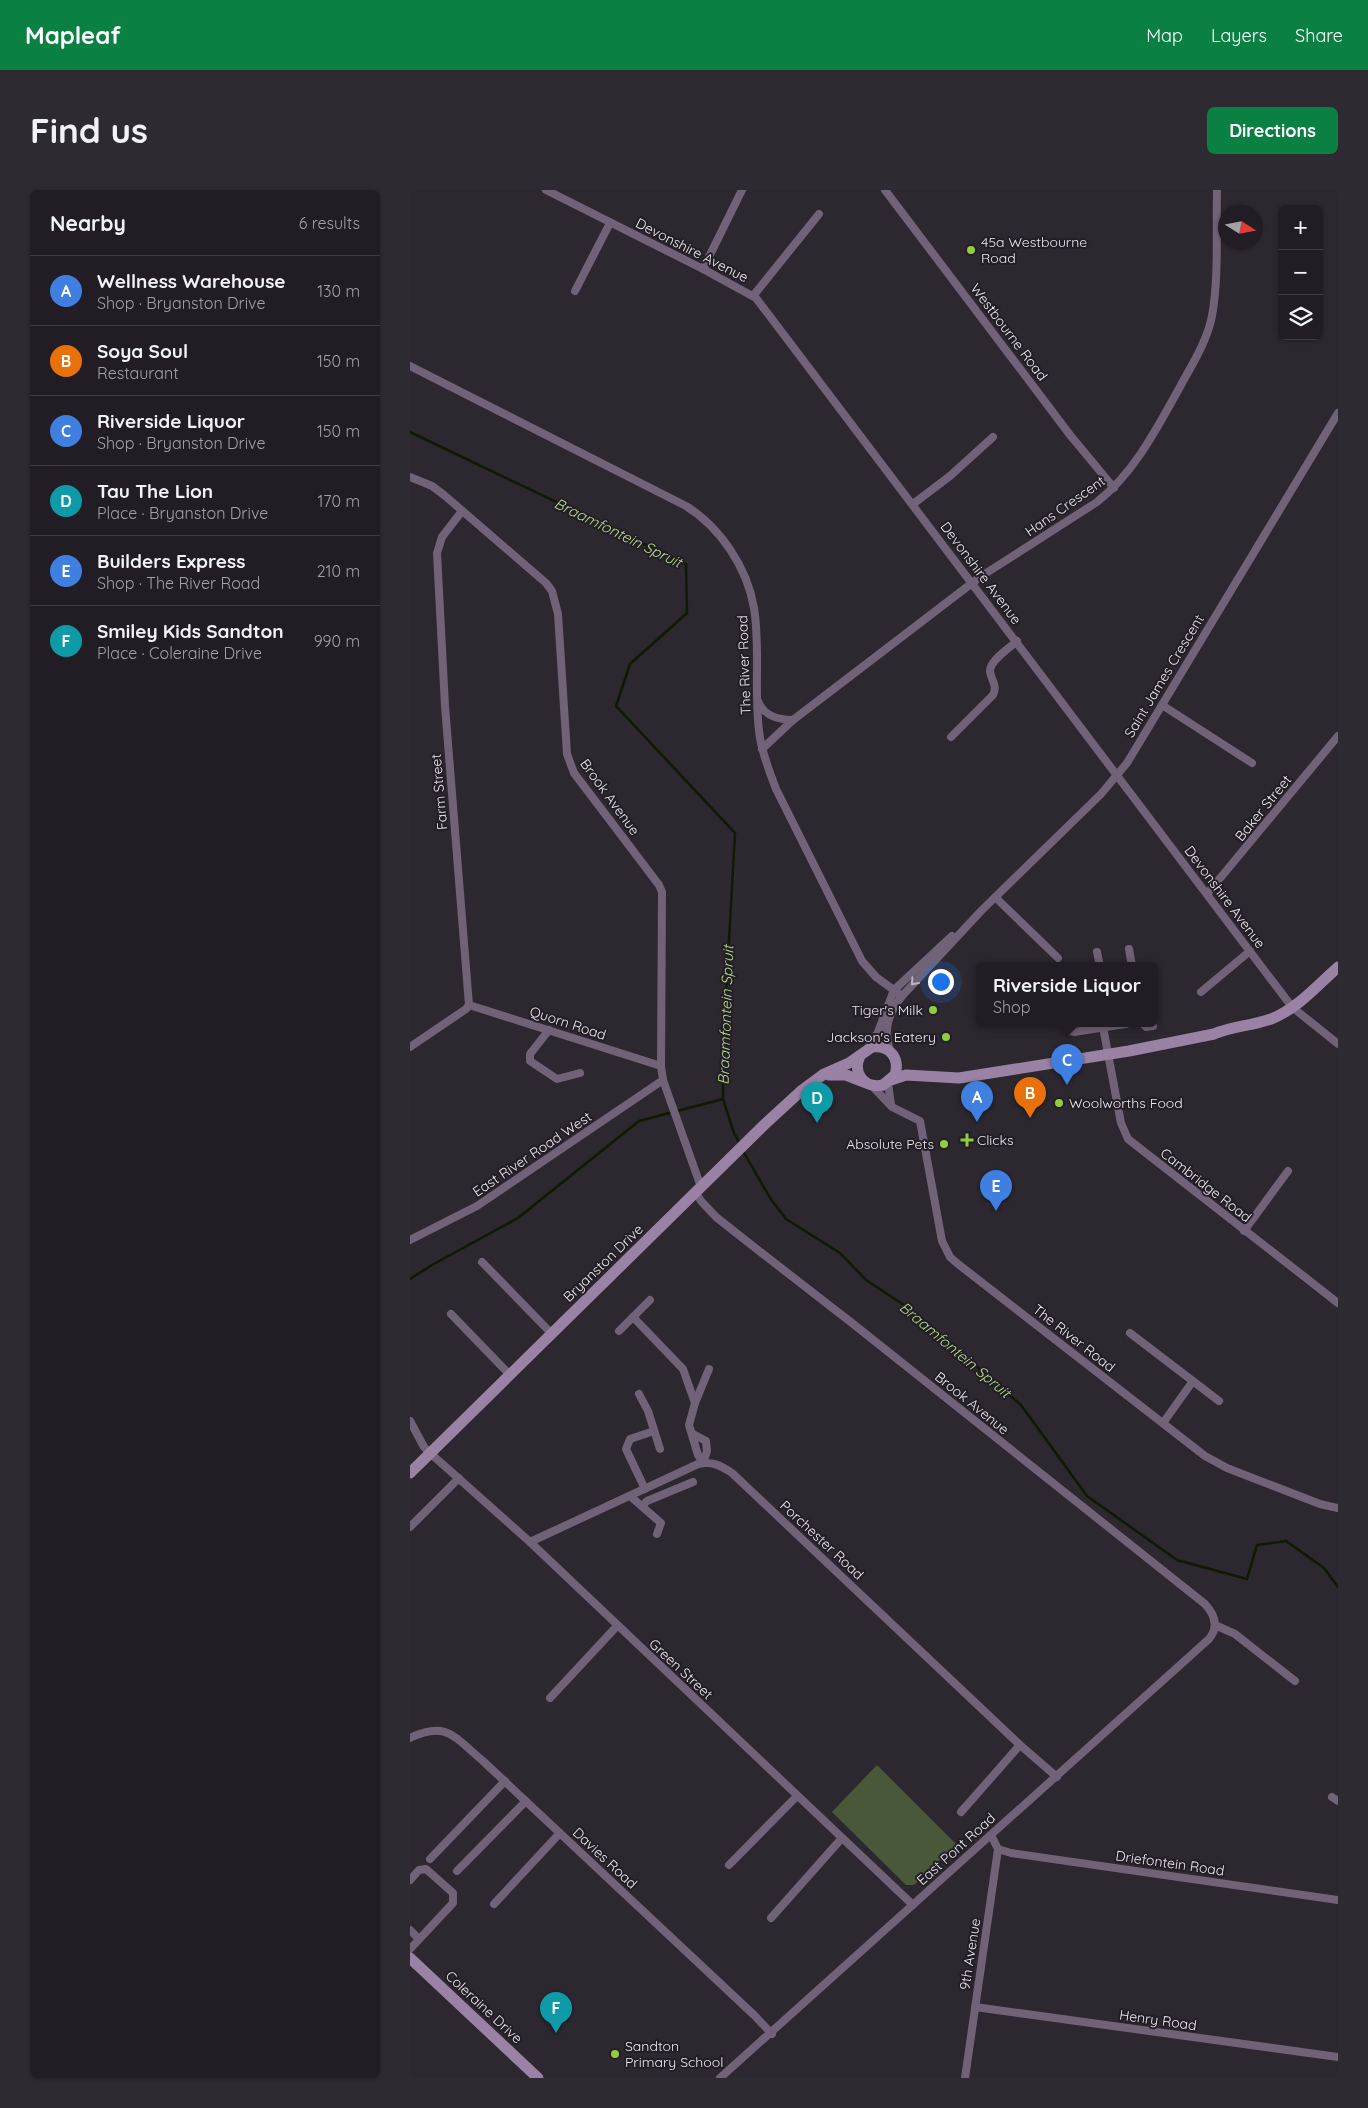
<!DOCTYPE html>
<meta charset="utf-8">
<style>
:root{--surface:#221d24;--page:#2e2a31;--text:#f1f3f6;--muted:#a2a2a6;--line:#3f3b41;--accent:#0b8043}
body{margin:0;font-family:Quicksand,sans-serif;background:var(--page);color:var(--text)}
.controls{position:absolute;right:15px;top:15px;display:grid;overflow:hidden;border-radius:8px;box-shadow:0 1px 4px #0004}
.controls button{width:45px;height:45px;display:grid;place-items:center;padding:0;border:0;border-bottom:1px solid var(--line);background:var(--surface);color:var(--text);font:25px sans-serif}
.compass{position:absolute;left:808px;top:15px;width:45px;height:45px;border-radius:50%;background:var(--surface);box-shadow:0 1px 4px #0004;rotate:101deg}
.you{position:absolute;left:530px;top:791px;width:18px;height:18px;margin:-12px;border:4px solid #fff;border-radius:50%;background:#1a73e8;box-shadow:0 0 0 8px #1a73e833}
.badge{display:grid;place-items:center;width:32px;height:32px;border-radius:50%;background:var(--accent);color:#fff;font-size:16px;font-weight:700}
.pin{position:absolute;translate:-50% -41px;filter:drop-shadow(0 1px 2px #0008)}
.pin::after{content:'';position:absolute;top:26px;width:18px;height:15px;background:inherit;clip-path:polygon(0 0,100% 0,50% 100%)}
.popup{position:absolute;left:566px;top:772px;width:182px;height:65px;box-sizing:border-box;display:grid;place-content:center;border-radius:8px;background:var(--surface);filter:drop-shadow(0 1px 4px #0005);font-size:16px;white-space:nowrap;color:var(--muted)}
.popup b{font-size:19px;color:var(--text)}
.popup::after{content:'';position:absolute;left:50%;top:100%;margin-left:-10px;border:10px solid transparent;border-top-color:var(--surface)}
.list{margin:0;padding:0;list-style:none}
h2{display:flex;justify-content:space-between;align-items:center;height:65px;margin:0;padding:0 20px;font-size:21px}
h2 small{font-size:16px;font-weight:400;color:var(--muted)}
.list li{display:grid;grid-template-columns:32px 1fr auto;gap:15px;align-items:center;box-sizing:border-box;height:70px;padding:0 20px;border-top:1px solid var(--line)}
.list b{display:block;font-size:19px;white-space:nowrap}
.list p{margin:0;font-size:16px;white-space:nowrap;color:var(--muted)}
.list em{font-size:16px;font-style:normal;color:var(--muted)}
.icon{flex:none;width:28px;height:28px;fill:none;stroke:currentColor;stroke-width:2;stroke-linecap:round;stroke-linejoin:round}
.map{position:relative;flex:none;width:928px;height:1888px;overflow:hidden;border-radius:8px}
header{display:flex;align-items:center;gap:30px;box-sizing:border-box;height:70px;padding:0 25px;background:var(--accent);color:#fff}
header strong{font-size:24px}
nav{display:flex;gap:28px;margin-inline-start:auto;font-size:18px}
.intro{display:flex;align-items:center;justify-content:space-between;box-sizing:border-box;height:120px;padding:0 30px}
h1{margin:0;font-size:35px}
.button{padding:12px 22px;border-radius:8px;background:var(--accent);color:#fff;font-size:18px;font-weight:700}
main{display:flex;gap:30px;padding:0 30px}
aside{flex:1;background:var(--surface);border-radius:8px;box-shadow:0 1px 4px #0004}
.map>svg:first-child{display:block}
</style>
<header>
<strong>Mapleaf</strong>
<nav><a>Map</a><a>Layers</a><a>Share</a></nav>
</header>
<div class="intro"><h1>Find us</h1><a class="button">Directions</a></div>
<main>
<aside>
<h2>Nearby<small>6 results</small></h2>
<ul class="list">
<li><span class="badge" style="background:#3f7fe0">A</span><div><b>Wellness Warehouse</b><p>Shop · Bryanston Drive</p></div><em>130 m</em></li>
<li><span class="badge" style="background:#e8710a">B</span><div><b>Soya Soul</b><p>Restaurant</p></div><em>150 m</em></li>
<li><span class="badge" style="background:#3f7fe0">C</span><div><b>Riverside Liquor</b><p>Shop · Bryanston Drive</p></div><em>150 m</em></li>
<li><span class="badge" style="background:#0f9aa8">D</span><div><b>Tau The Lion</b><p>Place · Bryanston Drive</p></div><em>170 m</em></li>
<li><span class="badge" style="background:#3f7fe0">E</span><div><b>Builders Express</b><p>Shop · The River Road</p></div><em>210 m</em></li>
<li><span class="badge" style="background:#0f9aa8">F</span><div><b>Smiley Kids Sandton</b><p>Place · Coleraine Drive</p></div><em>990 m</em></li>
</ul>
</aside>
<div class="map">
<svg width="928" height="1888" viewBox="0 0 928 1888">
<rect width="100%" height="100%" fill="#2d2730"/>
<path fill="#495839" d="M467,1575L547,1655L504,1695H496L422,1622Z"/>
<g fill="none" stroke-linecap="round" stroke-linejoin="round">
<g stroke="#0e1a01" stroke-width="2.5">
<path d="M0,242L276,374L277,423L220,474L206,516L325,643L313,857V909L324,943L330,954"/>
<path d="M333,961L360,1008L376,1029L430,1063L456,1090L503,1121L611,1215L677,1306L767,1370L837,1389L847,1355L876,1351L914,1378L928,1397"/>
<path d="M0,1089L22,1075L108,1028L229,931L313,909"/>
</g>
<g stroke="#716377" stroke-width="8">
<path d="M136,0L293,79L346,108L882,817L928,854"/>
<path d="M475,0L660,245L704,298"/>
<path d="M293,79L332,0"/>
<path d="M165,101L200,33"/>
<path d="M343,106L409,24"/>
<path d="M0,176L276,316C310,337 337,377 344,418C351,461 343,505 350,548C353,566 360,583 366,599L452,771L466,787L492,806"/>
<path d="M0,287L22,296L34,305L136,393L142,401L148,424L157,564L164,583L249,695L252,702L251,876L253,890L291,997"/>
<path d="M503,314L540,286L583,247"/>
<path d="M348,511C354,526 367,530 383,530"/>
<path d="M752,515L842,573"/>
<path d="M541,547L583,505C588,495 581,491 580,481C580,470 600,458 607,451"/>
<path d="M352,559L383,530L570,387L687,312C725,282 747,238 771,195C783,173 797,151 802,126C809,88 806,39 807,0"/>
<path d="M797,704L928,546"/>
<path d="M585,707L648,768"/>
<path d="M719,759L722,776"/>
<path d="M687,762L690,776"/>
<path d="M791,802L840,761"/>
<path d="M59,815L251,876"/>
<path d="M655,834L657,840L664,842L702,836V834"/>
<path d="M733,834L736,837L743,836"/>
<path d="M702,836L716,834"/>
<path d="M693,837L711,933L718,949L928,1113"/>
<path d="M139,840L120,864V871L147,889L170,883"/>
<path d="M0,857L56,819L59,815L35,516L27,363L32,347L52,321"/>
<path d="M458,858L468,842L484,800L542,746"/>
<path d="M480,861C473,840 478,824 492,806L571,721L691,604L717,573L928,223"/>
<path d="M478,893L481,915"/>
<path d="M462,896L482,917L510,931L532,1051L540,1067L548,1074L795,1266L817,1278L910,1314L928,1318"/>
<path d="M286,1003L291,1011L306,1027L353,1064L442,1133L795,1414C805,1425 809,1437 799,1449L310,1888"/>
<path d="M834,1041L878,981"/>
<path d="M0,1050L67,1016L253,890"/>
<path d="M72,1072L142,1144"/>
<path d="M41,1124L100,1185"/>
<path d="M223,1127L273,1179L285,1213L279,1235L288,1265L293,1273"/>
<path d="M209,1141L240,1110"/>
<path d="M720,1143L809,1211"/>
<path d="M229,1204L238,1221L250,1259"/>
<path d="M285,1213L299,1179"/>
<path d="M0,1231L14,1257L20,1263L120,1352L503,1715"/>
<path d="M753,1233L783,1191"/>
<path d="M283,1244L296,1251L297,1261L293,1273"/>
<path d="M235,1299L216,1259L220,1249L244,1241"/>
<path d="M220,1306L251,1333L247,1344"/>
<path d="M232,1316L237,1311L283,1292"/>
<path d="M0,1337L49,1288"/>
<path d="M120,1352L288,1274C302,1271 310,1275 322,1283L610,1555L647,1587"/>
<path d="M805,1435L825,1444L885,1491"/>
<path d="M140,1508L207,1436"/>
<path d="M0,1548C37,1530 45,1548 73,1571L344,1825L362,1844"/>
<path d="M922,1607L928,1611"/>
<path d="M551,1622L610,1555"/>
<path d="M588,1659L601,1663L928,1710"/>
<path d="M20,1669L95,1591"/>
<path d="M319,1675L387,1606"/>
<path d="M47,1681L116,1611"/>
<path d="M0,1690L9,1680L16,1679L43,1703V1713L0,1759"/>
<path d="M84,1714L150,1643"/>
<path d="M361,1728L432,1648"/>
<path d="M0,1740L9,1749"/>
<path d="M565,1817L928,1867"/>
<path d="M555,1888L588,1659L581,1645"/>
</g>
<g stroke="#9a82a4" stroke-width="11">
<path d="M419,885H436L454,892"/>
<path d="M481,890L496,885L549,888L719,861L804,844C822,836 842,836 861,829C887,819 908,795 928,777"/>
<path d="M0,1283L354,935L391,901L414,884L439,873L462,857C480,855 490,868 485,885L473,895C454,899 442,883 450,866"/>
<path d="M0,1768L128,1888"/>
</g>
</g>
<defs><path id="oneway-chevron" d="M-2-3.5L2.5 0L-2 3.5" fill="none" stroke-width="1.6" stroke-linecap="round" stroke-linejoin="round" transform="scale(1.25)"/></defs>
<use stroke="#bbb3bf" href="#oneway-chevron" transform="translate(504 792) rotate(132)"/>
<g fill="#92cd3e" stroke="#231d26" stroke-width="2">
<circle cx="561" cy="60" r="5"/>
<circle cx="523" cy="820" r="5"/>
<circle cx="536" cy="847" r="5"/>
<circle cx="649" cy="913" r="5"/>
<path d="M554.5 942.5h5v5h5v5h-5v5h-5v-5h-5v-5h5z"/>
<circle cx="534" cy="954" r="5"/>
<circle cx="205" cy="1864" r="5"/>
</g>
<g text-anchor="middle" stroke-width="4" stroke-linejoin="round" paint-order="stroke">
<g font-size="14" fill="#ede9ef" stroke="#231d26" text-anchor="start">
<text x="571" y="57">45a Westbourne<tspan x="571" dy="16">Road</tspan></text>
<text x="513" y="825" text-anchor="end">Tiger's Milk</text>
<text x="526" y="852" text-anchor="end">Jackson's Eatery</text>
<text x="659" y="918">Woolworths Food</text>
<text x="567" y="955">Clicks</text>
<text x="524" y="959" text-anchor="end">Absolute Pets</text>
<text x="215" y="1861">Sandton<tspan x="215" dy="16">Primary School</tspan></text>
</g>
<g font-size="14" fill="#ede9ef" stroke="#231d26">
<text transform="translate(282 60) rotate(27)" y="5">Devonshire Avenue</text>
<text transform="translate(599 142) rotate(53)" y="5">Westbourne Road</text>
<text transform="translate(655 316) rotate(-35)" y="5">Hans Crescent</text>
<text transform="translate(571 383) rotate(53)" y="5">Devonshire Avenue</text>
<text transform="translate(334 475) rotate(-92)" y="5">The River Road</text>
<text transform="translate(754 486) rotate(-59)" y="5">Saint James Crescent</text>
<text transform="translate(29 602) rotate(-95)" y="5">Farm Street</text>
<text transform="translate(200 607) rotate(54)" y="5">Brook Avenue</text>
<text transform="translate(853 618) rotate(-51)" y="5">Baker Street</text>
<text transform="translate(815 707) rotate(53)" y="5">Devonshire Avenue</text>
<text transform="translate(158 833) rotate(18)" y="5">Quorn Road</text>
<text transform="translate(122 964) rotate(-34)" y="5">East River Road West</text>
<text transform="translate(796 995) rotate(38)" y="5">Cambridge Road</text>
<text transform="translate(193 1073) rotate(-44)" y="5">Bryanston Drive</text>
<text transform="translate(664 1148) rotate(38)" y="5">The River Road</text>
<text transform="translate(562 1213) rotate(39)" y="5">Brook Avenue</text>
<text transform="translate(412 1350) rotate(43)" y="5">Porchester Road</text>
<text transform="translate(271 1479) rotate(43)" y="5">Green Street</text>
<text transform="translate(546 1659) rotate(-42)" y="5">East Pont Road</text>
<text transform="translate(195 1668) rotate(43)" y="5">Davies Road</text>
<text transform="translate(760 1673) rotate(8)" y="5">Driefontein Road</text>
<text transform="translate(560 1764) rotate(-81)" y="5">9th Avenue</text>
<text transform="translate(74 1817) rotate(43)" y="5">Coleraine Drive</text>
<text transform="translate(748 1830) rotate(8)" y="5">Henry Road</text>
</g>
<g font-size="15" font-style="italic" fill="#b7dd8e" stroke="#231d26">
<text transform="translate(208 343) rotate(26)" y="5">Braamfontein Spruit</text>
<text transform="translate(316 825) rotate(-88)" y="5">Braamfontein Spruit</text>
<text transform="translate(545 1160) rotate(40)" y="5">Braamfontein Spruit</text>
</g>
</g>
</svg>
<div class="controls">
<button>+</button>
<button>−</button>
<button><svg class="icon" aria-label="layers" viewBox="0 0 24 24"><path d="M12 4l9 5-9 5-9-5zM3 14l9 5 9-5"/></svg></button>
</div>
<svg class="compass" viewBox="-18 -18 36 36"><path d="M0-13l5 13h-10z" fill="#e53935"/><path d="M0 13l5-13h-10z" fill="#a2a2a6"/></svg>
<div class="you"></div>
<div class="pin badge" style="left:567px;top:932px;background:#3f7fe0">A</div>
<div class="pin badge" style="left:620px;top:928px;background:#e8710a">B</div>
<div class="pin badge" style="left:657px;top:895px;background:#3f7fe0">C</div>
<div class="popup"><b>Riverside Liquor</b>Shop</div>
<div class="pin badge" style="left:407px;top:933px;background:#0f9aa8">D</div>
<div class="pin badge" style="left:586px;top:1021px;background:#3f7fe0">E</div>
<div class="pin badge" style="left:146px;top:1843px;background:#0f9aa8">F</div>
</div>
</main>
